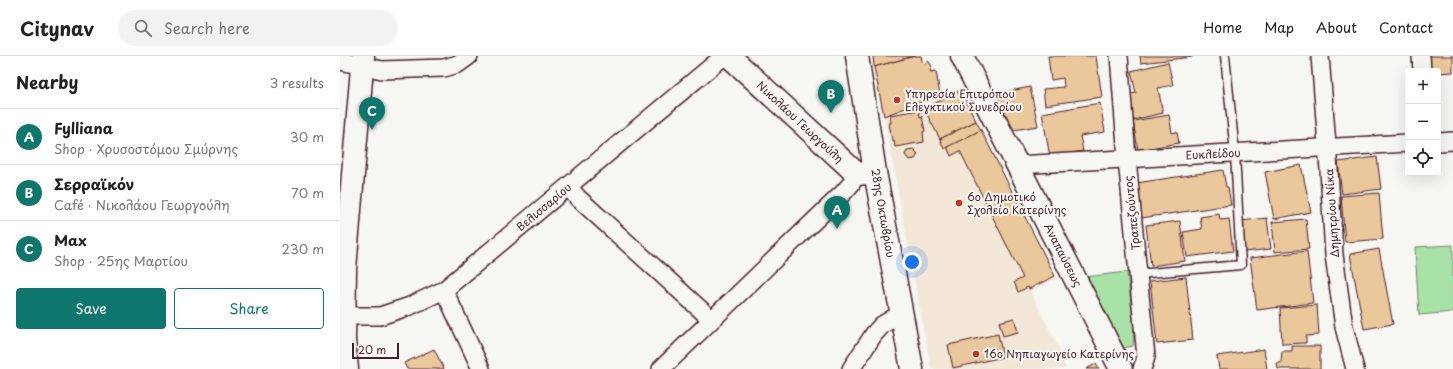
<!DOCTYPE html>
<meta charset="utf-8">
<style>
:root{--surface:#fff;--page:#f2f2f2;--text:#222;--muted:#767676;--line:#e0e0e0;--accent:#0f766e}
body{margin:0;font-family:"Playpen Sans",sans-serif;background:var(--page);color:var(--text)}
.controls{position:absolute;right:12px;top:12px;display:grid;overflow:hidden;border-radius:4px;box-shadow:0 4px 16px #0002}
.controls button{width:36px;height:36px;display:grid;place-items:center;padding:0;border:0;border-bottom:1px solid var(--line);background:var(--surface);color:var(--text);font:20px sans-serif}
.scale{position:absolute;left:12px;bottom:10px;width:47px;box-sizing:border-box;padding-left:4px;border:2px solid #4a1f2b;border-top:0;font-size:11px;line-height:14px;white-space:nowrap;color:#4a1f2b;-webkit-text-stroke:3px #f6f6f2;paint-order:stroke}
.you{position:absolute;left:572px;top:206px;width:14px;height:14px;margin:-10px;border:3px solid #fff;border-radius:50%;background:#1a73e8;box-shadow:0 0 0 6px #1a73e833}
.badge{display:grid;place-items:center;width:26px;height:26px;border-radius:50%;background:var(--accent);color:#fff;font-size:13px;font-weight:700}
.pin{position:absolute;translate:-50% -33px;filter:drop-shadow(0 1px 2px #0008)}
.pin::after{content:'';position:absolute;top:21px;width:14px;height:12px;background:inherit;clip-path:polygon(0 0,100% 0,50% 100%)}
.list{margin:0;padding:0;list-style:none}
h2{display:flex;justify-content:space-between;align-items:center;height:52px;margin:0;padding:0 16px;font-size:17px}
h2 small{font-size:13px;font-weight:400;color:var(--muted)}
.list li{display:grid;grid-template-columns:26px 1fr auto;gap:12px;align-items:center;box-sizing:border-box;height:56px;padding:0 16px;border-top:1px solid var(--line)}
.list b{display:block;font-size:15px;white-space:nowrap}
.list p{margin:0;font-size:13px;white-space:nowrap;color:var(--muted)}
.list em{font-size:13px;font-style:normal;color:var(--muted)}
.actions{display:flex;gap:8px;padding:12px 16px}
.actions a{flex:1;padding:9px 0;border:1px solid var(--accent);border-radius:4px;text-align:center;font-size:14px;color:var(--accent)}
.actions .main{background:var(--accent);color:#fff}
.icon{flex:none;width:22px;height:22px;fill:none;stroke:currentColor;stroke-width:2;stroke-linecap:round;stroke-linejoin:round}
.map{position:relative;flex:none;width:1113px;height:313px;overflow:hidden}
header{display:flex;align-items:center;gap:24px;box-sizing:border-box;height:56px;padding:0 20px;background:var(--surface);border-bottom:1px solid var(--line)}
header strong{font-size:19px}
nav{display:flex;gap:22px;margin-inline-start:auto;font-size:14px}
.search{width:280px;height:36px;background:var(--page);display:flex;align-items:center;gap:10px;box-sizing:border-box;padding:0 14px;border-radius:22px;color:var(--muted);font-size:15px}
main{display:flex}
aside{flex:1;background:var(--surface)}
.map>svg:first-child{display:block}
</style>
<header>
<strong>Citynav</strong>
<div class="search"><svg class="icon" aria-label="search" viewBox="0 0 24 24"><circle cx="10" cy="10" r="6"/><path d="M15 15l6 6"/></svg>Search here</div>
<nav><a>Home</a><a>Map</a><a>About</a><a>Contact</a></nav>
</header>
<main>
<aside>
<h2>Nearby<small>3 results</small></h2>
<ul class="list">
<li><span class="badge">A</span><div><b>Fylliana</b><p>Shop · Χρυσοστόμου Σμύρνης</p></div><em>30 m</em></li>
<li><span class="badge">B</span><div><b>Σερραϊκόν</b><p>Café · Νικολάου Γεωργούλη</p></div><em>70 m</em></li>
<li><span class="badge">C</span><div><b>Max</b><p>Shop · 25ης Μαρτίου</p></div><em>230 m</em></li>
</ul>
<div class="actions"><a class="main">Save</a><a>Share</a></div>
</aside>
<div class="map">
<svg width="1113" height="313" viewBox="0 0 1113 313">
<rect width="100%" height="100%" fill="#f6f6f2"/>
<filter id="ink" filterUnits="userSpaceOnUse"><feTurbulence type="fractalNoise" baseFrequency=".025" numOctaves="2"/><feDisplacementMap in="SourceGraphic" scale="8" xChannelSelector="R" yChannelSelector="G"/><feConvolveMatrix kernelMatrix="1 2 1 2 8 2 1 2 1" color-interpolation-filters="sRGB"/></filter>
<g filter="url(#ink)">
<path fill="#f3e8d8" d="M620,32L716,223L690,235L719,292L726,313H591L544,60Z"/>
<g fill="#a9e2a7" stroke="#7a8069">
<path d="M1113,189V256L1079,259L1075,191Z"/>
<path d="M787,216L794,271L793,290L782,292L745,221Z"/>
</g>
<g fill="#ebc79c" stroke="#4a1f2b">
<path d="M533,0H575L534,11Z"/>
<path d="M575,0H581L583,9L588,5L590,7L592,11L590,16L596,15L600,39L544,60L534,11Z"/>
<path d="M708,0H756L762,41L705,49L703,33L724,31L723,22L711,24Z"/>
<path d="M800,0H852V1L801,7Z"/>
<path d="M1087,0H1113V16L1098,17V15H1088Z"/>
<path d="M828,6L833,29L818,32L823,57L793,64L787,39L796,37L791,15Z"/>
<path d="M690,31L698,70L674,74L655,38Z"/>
<path d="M621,34L636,65L600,83L584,53Z"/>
<path d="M760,47L765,76L740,80L743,95L710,101L702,57Z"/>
<path d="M579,54L580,61L582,60L585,75L583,76L584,86L555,91L554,84H552L549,67H551L550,59Z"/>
<path d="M829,59L832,77L837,76L839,87L798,94L793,65Z"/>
<path d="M636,65L641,74L604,93L600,83Z"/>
<path d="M641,74L715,220L689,233L688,231L678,236L674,226L683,222L620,95L611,100L607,91Z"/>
<path d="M573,93L578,98L575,103L569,104L565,99L567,94Z"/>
<path d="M1037,101L1041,133L1002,138L998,106Z"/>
<path d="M961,109L971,156L934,163L925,116Z"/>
<path d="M883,114L886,131H888L891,149L801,162L796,127Z"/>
<path d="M1039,137L1043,183L1005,186L1001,140Z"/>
<path d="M879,158L880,164L889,163L893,195L847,201L843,176L862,173L860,161Z"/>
<path d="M927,162L931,193L904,196L901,165Z"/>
<path d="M966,163L969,193L935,196L932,166Z"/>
<path d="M840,165L845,205L811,210L806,169Z"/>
<path d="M1039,193L1053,268L1024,273L1010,198Z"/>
<path d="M967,195L973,247L917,254L910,202Z"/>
<path d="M846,221L853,284L817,288L810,225Z"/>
<path d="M977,249L979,279L966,280V287L942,288L940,252Z"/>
<path d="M674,262L678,276L663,280L659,266Z"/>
<path d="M658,278L663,301L613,312L608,289Z"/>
<path d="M952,290H980V313H938L937,307H941L942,295H952Z"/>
<path d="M94,293L104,313H67L64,307Z"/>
<path d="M924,293L927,313H879L877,300Z"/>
<path d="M756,308L759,313H746Z"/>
</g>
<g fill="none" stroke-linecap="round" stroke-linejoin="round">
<defs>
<path id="lane" d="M798,218L901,209L895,97L885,0"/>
<g id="street">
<path d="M779,0L787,103L806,301L802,313"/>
<path d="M980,0L989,114L994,199L1004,271L1015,313"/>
<path d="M1081,0L1082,15"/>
<path d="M0,5L42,14L104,12L118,8L129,0"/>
<path d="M1098,86L1113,85"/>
<path d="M677,109L1068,87"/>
<path d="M228,131L238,142L371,263"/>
<path d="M104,234L141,313"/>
<path d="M3,260H40L70,250L104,234L384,0"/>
<path d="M321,313L503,137L511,128L517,118"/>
<path d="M511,313L534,278L542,269L562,257"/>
</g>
<g id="secondary">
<path d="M389,0L517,118L535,116"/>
<path d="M517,0L535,116L572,313"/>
<path d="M622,0L781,313"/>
<path d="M7,313L4,284L5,213L23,0"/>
</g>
</defs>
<use href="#lane" stroke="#4a1f2b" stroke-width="11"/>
<use href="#street" stroke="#4a1f2b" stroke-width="20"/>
<use href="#secondary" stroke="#4a1f2b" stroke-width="25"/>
<use href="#lane" stroke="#f6f6f2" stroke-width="8"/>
<use href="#street" stroke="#f6f6f2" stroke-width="17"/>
<use href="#secondary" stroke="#f6f6f2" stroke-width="22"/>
</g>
</g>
<g fill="#c8321e" stroke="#f6f6f2" stroke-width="1.5">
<circle cx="557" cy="44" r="4"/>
<circle cx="619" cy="147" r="4"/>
<circle cx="636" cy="298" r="4"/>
</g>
<g text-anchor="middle" stroke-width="4" stroke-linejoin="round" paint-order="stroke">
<g font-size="11" fill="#4a1f2b" stroke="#f6f6f2" text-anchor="start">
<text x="565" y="42">Υπηρεσία Επιτρόπου<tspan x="565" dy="13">Ελεγκτικού Συνεδρίου</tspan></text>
<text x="627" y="145">6ο Δημοτικό<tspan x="627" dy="13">Σχολείο Κατερίνης</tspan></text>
<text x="644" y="302">16ο Νηπιαγωγείο Κατερίνης</text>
</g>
<g font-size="11" fill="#4a1f2b" stroke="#f6f6f2">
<text transform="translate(460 66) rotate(43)" y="4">Νικολάου Γεωργούλη</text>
<text transform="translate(873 98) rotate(-3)" y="4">Ευκλείδου</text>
<text transform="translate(204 151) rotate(-40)" y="4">Βελισσαρίου</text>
<text transform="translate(543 157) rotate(80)" y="4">28ης Οκτωβρίου</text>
<text transform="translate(792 157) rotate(-96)" y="4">Τραπεζούντος</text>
<text transform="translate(992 157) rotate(-94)" y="4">Δημητρίου Νίκα</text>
<text transform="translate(723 199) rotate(63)" y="4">Αναπαύσεως</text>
</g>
</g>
</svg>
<div class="controls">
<button>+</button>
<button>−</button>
<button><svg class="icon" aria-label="locate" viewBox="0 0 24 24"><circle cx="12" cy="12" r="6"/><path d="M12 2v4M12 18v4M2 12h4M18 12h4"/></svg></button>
</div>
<div class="scale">20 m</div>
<div class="you"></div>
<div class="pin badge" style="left:497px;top:173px">A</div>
<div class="pin badge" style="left:491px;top:57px">B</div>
<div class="pin badge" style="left:32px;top:74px">C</div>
</div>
</main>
